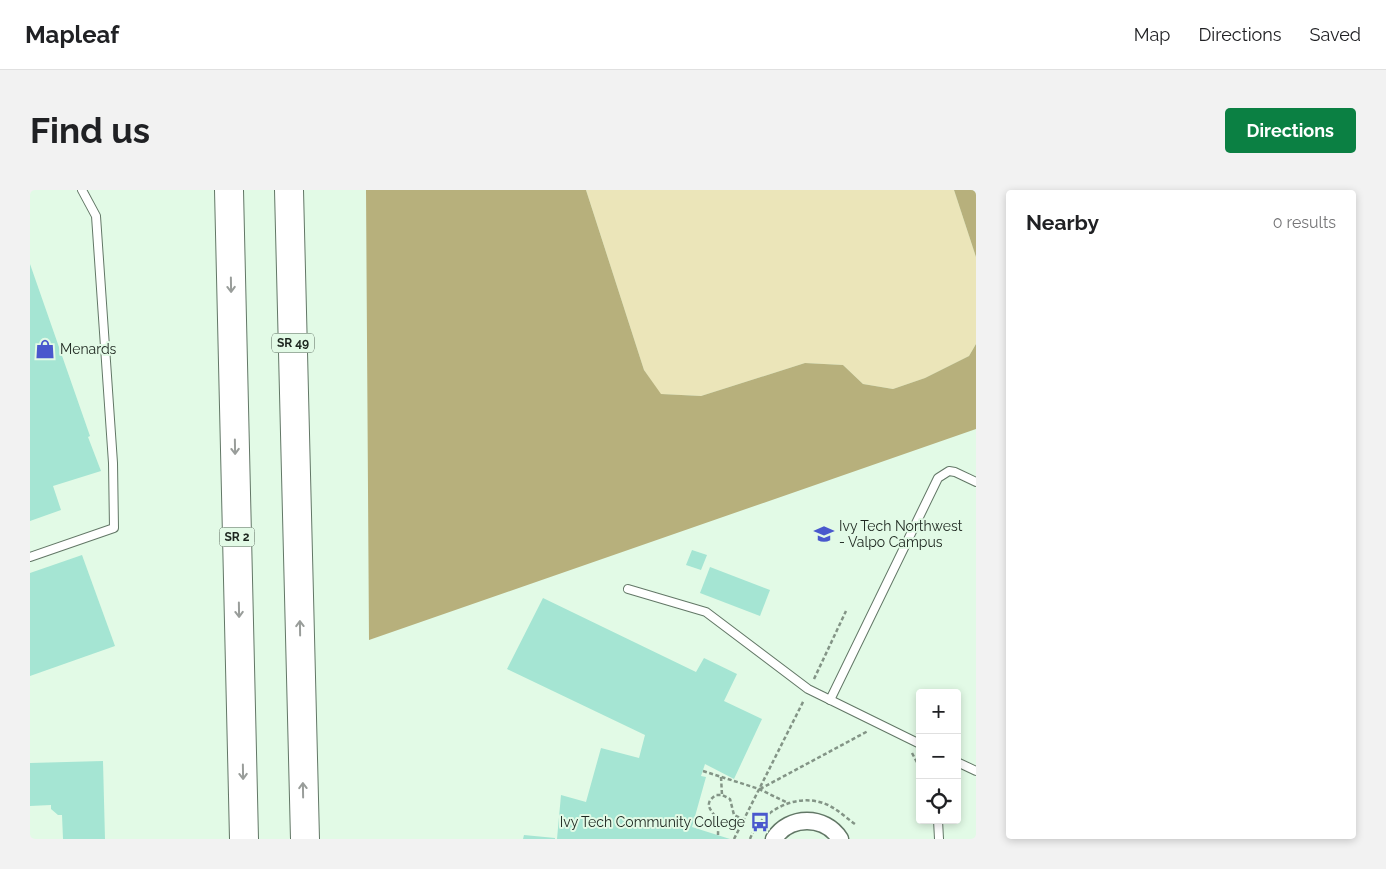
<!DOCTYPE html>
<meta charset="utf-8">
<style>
:root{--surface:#fff;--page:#f2f2f2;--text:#202124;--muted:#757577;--line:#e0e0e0;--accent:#0b8043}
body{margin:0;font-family:Raleway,sans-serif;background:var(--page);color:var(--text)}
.controls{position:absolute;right:15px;bottom:15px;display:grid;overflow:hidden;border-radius:5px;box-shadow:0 2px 8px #0003}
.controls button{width:45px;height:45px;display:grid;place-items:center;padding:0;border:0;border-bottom:1px solid var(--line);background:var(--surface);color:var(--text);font:25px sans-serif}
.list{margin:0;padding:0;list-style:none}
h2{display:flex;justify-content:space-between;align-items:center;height:65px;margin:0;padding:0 20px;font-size:21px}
h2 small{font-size:16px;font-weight:400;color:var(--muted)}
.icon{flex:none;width:28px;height:28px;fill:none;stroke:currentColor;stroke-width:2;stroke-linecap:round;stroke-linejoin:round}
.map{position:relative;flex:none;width:946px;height:649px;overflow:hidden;border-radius:5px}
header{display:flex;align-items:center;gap:30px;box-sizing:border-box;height:70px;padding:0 25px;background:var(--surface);border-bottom:1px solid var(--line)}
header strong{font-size:24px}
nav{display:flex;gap:28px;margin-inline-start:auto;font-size:18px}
.intro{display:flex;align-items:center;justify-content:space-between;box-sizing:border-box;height:120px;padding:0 30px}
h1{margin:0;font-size:35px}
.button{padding:12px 22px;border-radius:5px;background:var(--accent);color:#fff;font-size:18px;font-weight:700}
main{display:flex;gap:30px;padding:0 30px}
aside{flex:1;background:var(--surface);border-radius:5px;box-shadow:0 2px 8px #0003}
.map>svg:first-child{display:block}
</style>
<header>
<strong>Mapleaf</strong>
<nav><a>Map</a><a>Directions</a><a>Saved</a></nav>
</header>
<div class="intro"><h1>Find us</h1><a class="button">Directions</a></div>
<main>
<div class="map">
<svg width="946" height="649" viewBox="0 0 946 649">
<rect width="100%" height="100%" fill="#e2fae6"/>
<path fill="#ebe5b9" d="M556,0H924L946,67V154L939,166L895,188L863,199L833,194L813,175L775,173L671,206L630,204L614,180Z"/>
<g fill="#b7b07c">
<path d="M336,0H556L614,180L631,204L671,206L775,173L813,175L833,194L863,199L895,188L939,166L946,154V239L339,450Z"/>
<path d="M924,0H946V67Z"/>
</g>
<g fill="#a5e5d3">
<path d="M0,74L60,246L58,247L71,281L23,296L31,320L0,331Z"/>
<path d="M662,360L677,365L671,380L656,375Z"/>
<path d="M52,365L85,456L0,486V383Z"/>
<path d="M680,377L740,400L730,426L670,403Z"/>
<path d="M513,408L666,482L674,468L707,484L694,511L732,529L704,589L675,574L671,586L676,587L662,637L700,649H527L531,605L556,612L571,558L609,568L615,545L477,479Z"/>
<path d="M73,571L75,649H33L32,625H28L21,619V615L0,616V573Z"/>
<path d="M494,645L525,648V649H493Z"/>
</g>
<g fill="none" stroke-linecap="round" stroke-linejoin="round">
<defs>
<g id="service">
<path d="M0,367L84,338L83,273L66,26L52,0"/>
<path d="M598,399L676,422L778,499L890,554"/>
<path d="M800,510L908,288L919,281L925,282L946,292"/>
<path d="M927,572L946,581"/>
<path d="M908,630L909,649"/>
</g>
<path id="minor" d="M744,649C759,625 795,625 810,649"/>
<g id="motorway">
<path d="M199,0L214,649"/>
<path d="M259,0L275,649"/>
</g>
</defs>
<use href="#service" stroke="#627766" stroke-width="10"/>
<use href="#minor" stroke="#627766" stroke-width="19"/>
<use href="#motorway" stroke="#627766" stroke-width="30"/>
<g stroke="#839486" stroke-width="2.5" stroke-dasharray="4 2.5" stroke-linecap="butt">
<path d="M784,489L816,421"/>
<path d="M882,563L890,578"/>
<path d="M673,581L729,599L758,613"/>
<path d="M691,587L692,605"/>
<path d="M730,599L838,541"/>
<path d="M688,645C688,640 689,633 686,629C682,619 672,615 686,605H692L700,609L704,625L714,630"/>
<path d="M704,649L774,510"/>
<path d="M720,649C730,622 764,603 793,613C805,617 815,627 825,634"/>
</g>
<use href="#service" stroke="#fff" stroke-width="8"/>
<use href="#minor" stroke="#fff" stroke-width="16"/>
<use href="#motorway" stroke="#fff" stroke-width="28"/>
</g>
<defs><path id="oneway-shaft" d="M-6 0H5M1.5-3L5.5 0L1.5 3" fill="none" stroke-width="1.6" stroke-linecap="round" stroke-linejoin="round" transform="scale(1.25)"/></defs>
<g stroke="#999d9a">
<use href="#oneway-shaft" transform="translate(201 95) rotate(89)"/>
<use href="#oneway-shaft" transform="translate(205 257) rotate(89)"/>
<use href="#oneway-shaft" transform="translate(209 420) rotate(89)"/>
<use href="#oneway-shaft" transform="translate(270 438) rotate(-91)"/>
<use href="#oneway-shaft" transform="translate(213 582) rotate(89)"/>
<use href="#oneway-shaft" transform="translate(273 600) rotate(-91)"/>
</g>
<defs>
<symbol id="shop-bare" viewBox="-9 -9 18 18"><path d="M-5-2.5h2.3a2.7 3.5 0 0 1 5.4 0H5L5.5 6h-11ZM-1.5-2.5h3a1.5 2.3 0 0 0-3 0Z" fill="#4958cd" stroke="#e2fae6" stroke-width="2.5" paint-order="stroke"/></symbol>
<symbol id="university-bare" viewBox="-9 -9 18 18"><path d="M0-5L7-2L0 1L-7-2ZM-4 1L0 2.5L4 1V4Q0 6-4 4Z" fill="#4958cd" stroke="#e2fae6" stroke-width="2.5" paint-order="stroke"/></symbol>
<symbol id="bus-bare" viewBox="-9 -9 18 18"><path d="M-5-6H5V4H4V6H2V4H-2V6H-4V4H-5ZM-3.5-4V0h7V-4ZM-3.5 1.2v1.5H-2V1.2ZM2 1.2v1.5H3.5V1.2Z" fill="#4958cd" stroke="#e2fae6" stroke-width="2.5" paint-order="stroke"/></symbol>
</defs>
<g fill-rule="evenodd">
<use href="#shop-bare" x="1" y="145" width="28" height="28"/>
<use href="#university-bare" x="780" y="330" width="28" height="28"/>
<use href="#bus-bare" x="716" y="618" width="28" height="28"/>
</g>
<g text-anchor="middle" stroke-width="4" stroke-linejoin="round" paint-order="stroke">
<g fill="#e2fae6" stroke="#58665b" stroke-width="1">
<rect x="242" y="143.5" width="42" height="19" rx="4"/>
<rect x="189.5" y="337.5" width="35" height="19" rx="4"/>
</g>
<g font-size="12" font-weight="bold" fill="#1d261f">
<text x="263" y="157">SR 49</text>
<text x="207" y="351">SR 2</text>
</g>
<g font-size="14" fill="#1d261f" stroke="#e2fae6" text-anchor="start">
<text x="30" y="164">Menards</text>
<text x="809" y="341">Ivy Tech Northwest<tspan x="809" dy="16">- Valpo Campus</tspan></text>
<text x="715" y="637" text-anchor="end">Ivy Tech Community College</text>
</g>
</g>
</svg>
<div class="controls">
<button>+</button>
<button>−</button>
<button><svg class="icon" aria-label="locate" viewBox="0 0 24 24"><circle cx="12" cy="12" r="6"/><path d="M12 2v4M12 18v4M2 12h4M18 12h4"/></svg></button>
</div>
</div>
<aside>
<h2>Nearby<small>0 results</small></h2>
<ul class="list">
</ul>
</aside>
</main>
